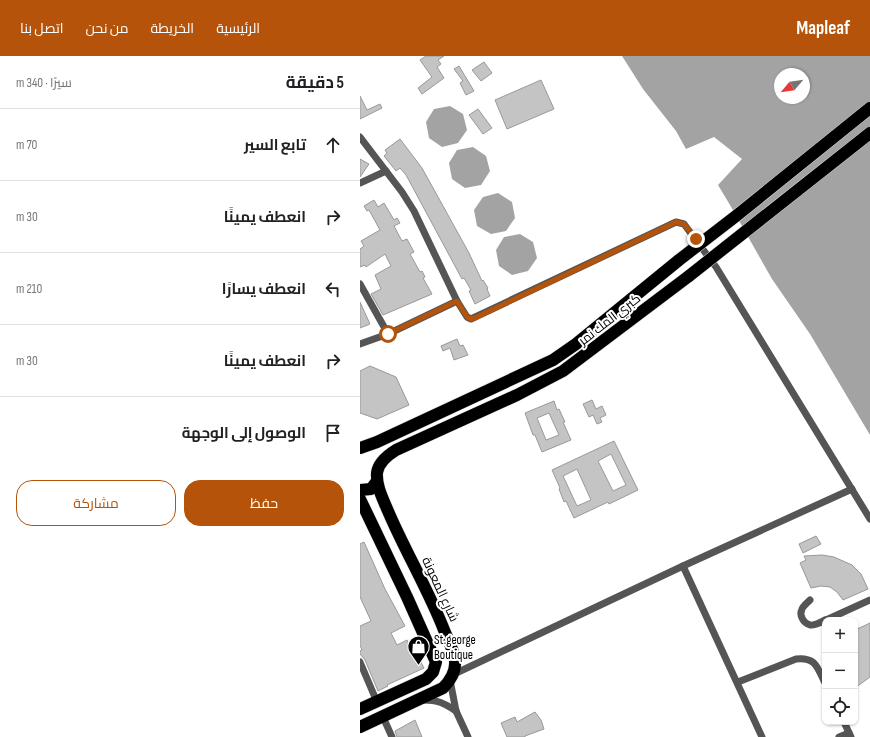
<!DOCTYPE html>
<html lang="ar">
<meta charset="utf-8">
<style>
:root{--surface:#fff;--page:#f6f6f6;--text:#202124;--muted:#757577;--line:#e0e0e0;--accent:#b45309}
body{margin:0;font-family:"Sofia Sans Condensed",Cairo,sans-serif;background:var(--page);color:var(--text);direction:rtl}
.controls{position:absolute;right:12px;bottom:12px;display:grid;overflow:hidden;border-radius:8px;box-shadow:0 1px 3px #0004}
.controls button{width:36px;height:36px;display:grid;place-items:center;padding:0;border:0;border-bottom:1px solid var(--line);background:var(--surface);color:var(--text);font:20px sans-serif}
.compass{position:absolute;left:414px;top:12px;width:36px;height:36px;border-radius:50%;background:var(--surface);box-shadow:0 1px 3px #0004;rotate:241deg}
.stop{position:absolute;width:12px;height:12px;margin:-9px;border:3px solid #b45309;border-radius:50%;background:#fff}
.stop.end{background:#b45309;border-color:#fff;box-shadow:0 1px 4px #0008}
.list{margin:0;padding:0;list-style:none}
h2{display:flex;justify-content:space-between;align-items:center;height:52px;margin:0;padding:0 16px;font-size:17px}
h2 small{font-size:13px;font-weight:400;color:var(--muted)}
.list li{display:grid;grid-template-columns:26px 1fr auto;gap:12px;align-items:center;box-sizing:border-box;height:72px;padding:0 16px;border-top:1px solid var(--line)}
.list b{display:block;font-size:15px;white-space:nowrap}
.list em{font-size:13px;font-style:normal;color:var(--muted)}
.actions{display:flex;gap:8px;padding:12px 16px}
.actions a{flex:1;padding:9px 0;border:1px solid var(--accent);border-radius:16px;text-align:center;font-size:14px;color:var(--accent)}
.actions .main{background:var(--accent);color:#fff}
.icon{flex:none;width:22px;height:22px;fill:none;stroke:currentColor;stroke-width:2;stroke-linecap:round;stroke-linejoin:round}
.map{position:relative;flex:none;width:510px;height:681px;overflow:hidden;direction:ltr}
header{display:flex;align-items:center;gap:24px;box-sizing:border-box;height:56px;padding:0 20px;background:var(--accent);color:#fff}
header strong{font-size:19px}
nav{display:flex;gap:22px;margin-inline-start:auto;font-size:14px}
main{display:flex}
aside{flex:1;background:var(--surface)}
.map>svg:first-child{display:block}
</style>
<header>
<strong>Mapleaf</strong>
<nav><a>الرئيسية</a><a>الخريطة</a><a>من نحن</a><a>اتصل بنا</a></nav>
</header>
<main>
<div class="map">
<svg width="510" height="681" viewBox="0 0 510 681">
<rect width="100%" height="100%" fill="#fff"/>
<g fill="#a3a3a3" fill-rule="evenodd">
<path d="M262,0H510V379L450,278L412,223L370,149L358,129L382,103L354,81L326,93L316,75L283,33ZM420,18H444V42H420Z"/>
<path d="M90,50L103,58L107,74L98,87L82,91L69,82L66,66L74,53Z"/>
<path d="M113,91L126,100L130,115L121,129L105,132L92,123L89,107L97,94Z"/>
<path d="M138,137L152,146L155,162L146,175L131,178L117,170L114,154L123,141Z"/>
<path d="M160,178L173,186L177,202L168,215L152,219L139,210L136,194L144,181Z"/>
</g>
<g fill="#c4c4c4" stroke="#999" fill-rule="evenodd">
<path d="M66,0H84L78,4L81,8L77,11L84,22L62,38L58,32L72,21L60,4Z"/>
<path d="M124,6L132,17L121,25L112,14Z"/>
<path d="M99,10L114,35L106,39L100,27L103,25L94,13Z"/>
<path d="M181,24L194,53L147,73L135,44Z"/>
<path d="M0,40L7,54L20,48L22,52L0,63Z"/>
<path d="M118,53L132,72L123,78L109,59Z"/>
<path d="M40,83L62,112L109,197L122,225L123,224L128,232L127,233L130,240L115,248L109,235L111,234L104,222L102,223L46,119L40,112L36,115L24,100L27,97L25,94Z"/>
<path d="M0,103L9,108L0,121Z"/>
<path d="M14,144L18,151L24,147L34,164L37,162L40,167L34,170L42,185L47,183L54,196L50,198L60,216L62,215L65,221L63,222L72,238L23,259L11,238L21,233L15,219L31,210L25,198L6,211L5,209L0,211V193L4,190L1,185L20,174L9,154L7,155L4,150Z"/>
<path d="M0,246L10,268L0,272Z"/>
<path d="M97,283L100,290L103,289L108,299L94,304L90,292L83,295L81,290Z"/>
<path d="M10,310L36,321L49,349L17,363L0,357V315Z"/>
<path d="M232,344L236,353L242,350L246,359L240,362L242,366L237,368L233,359L229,361L223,348Z"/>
<path d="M194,345L197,354L199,353L205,366H203L211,384L182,396L175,379H173L165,357ZM189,357L199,379L186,384L177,362Z"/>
<path d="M254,385L278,434L249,448L248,446L214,462L206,445L204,446L199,433L200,432L192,414ZM251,398L266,429L253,435L238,405ZM217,413L231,444L217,450L203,420Z"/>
<path d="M456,480L461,488L443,497L439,488Z"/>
<path d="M4,486L25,533L45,570L31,577L37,589L47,584L51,595L54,593L64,612L27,629L28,630L18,635L5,604L0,598V595L2,594L0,589V570L11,565L0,541V488Z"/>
<path d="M462,499L474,501L492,509L501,518L508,533L483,544L477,536L470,531L461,530L451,532L440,507L446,504L444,500Z"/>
<path d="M510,567V621L495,632V594L497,585L495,574Z"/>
<path d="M175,656L181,664L184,673L165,680V681H147L141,667L155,661L157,666Z"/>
<path d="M55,664L62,681H37L35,675Z"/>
</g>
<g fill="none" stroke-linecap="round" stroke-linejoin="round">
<defs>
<g id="highway">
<path d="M0,392L17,386L193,304L216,288L319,204"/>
<path d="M0,434L11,433L17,425"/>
<path d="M0,443L47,541L76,606L73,616L66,623L0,653"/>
<path d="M0,671L83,632C90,625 96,616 95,605C94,594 88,584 84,574C68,533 45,495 28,455C23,443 16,430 17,417C18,407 28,399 36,394L157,339L203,315L329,220"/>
</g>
</defs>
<use href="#highway" stroke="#dbdbdb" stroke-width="13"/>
<g stroke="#555" stroke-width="7">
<path d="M0,81L42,136L54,155L97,245L107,261L111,263L316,166L324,168L356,211L510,463"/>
<path d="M0,127L26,115"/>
<path d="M0,228L28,278"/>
<path d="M0,288L28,278L97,245"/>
<path d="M323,510L402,681"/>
<path d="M450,544C448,546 443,550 442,553C439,559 443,567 450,569C455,570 461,566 465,564"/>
<path d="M466,564L510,544"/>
<path d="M0,606L17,646"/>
<path d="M92,619L323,510L492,433"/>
<path d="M90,624L96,655L108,681"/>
<path d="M378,626L436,603C456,601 457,611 465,627"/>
<path d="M63,644C78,644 84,647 96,655"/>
<path d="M23,661L32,681"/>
<path d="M484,666L491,681"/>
<path d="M479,681L489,677"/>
</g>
<use href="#highway" stroke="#000" stroke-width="12"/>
<defs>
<g id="highway-bridge">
<path d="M319,204L376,160L510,52"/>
<path d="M329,220L510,77"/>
</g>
</defs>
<use href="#highway-bridge" stroke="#dbdbdb" stroke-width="13" stroke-linecap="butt"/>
<use href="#highway-bridge" stroke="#000" stroke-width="12"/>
</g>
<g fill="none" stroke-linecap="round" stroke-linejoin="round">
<path stroke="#b45309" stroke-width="5" d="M28,278L97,245L107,261L111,263L115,262L316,166L324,168L336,183"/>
</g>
<defs>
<symbol id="shop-pin" viewBox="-11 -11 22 30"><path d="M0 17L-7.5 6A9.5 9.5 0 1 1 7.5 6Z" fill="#000" stroke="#fff"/><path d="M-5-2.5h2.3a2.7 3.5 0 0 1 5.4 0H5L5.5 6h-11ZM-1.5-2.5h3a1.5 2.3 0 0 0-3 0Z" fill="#fff"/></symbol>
</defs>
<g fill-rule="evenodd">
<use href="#shop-pin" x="46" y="578" width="25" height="34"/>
</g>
<g text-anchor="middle" stroke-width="4" stroke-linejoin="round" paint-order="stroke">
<g font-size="13" fill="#000" stroke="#fff">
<text transform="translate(249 263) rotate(-38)" y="5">كبري المك نمر</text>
<text transform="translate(81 533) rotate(65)" y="5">شارع المعونة</text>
</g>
<g font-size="13" fill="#000" stroke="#fff" text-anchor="start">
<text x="74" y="588">St.george<tspan x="74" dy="15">Boutique</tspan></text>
</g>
</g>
</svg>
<div class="controls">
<button>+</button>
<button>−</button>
<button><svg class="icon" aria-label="locate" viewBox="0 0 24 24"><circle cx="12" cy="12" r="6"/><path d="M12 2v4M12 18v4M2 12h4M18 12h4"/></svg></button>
</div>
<svg class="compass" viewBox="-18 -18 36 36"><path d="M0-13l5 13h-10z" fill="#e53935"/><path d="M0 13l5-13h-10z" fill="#757577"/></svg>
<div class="stop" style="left:28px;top:278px"></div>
<div class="stop end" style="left:336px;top:183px"></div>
</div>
<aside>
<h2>5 دقيقة<small>سيرًا · 340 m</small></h2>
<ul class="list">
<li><svg class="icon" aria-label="ahead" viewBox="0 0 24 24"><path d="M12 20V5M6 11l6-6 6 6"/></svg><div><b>تابع السير</b></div><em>70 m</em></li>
<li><svg class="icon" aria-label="right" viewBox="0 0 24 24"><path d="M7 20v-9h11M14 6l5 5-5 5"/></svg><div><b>انعطف يمينًا</b></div><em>30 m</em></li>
<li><svg class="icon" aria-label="left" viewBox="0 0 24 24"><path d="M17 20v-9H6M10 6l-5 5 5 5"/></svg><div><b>انعطف يسارًا</b></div><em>210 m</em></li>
<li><svg class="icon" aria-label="right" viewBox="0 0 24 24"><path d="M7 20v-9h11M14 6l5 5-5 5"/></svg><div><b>انعطف يمينًا</b></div><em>30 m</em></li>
<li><svg class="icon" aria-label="arrive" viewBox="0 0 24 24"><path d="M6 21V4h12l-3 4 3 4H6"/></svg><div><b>الوصول إلى الوجهة</b></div></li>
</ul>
<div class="actions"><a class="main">حفظ</a><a>مشاركة</a></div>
</aside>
</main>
